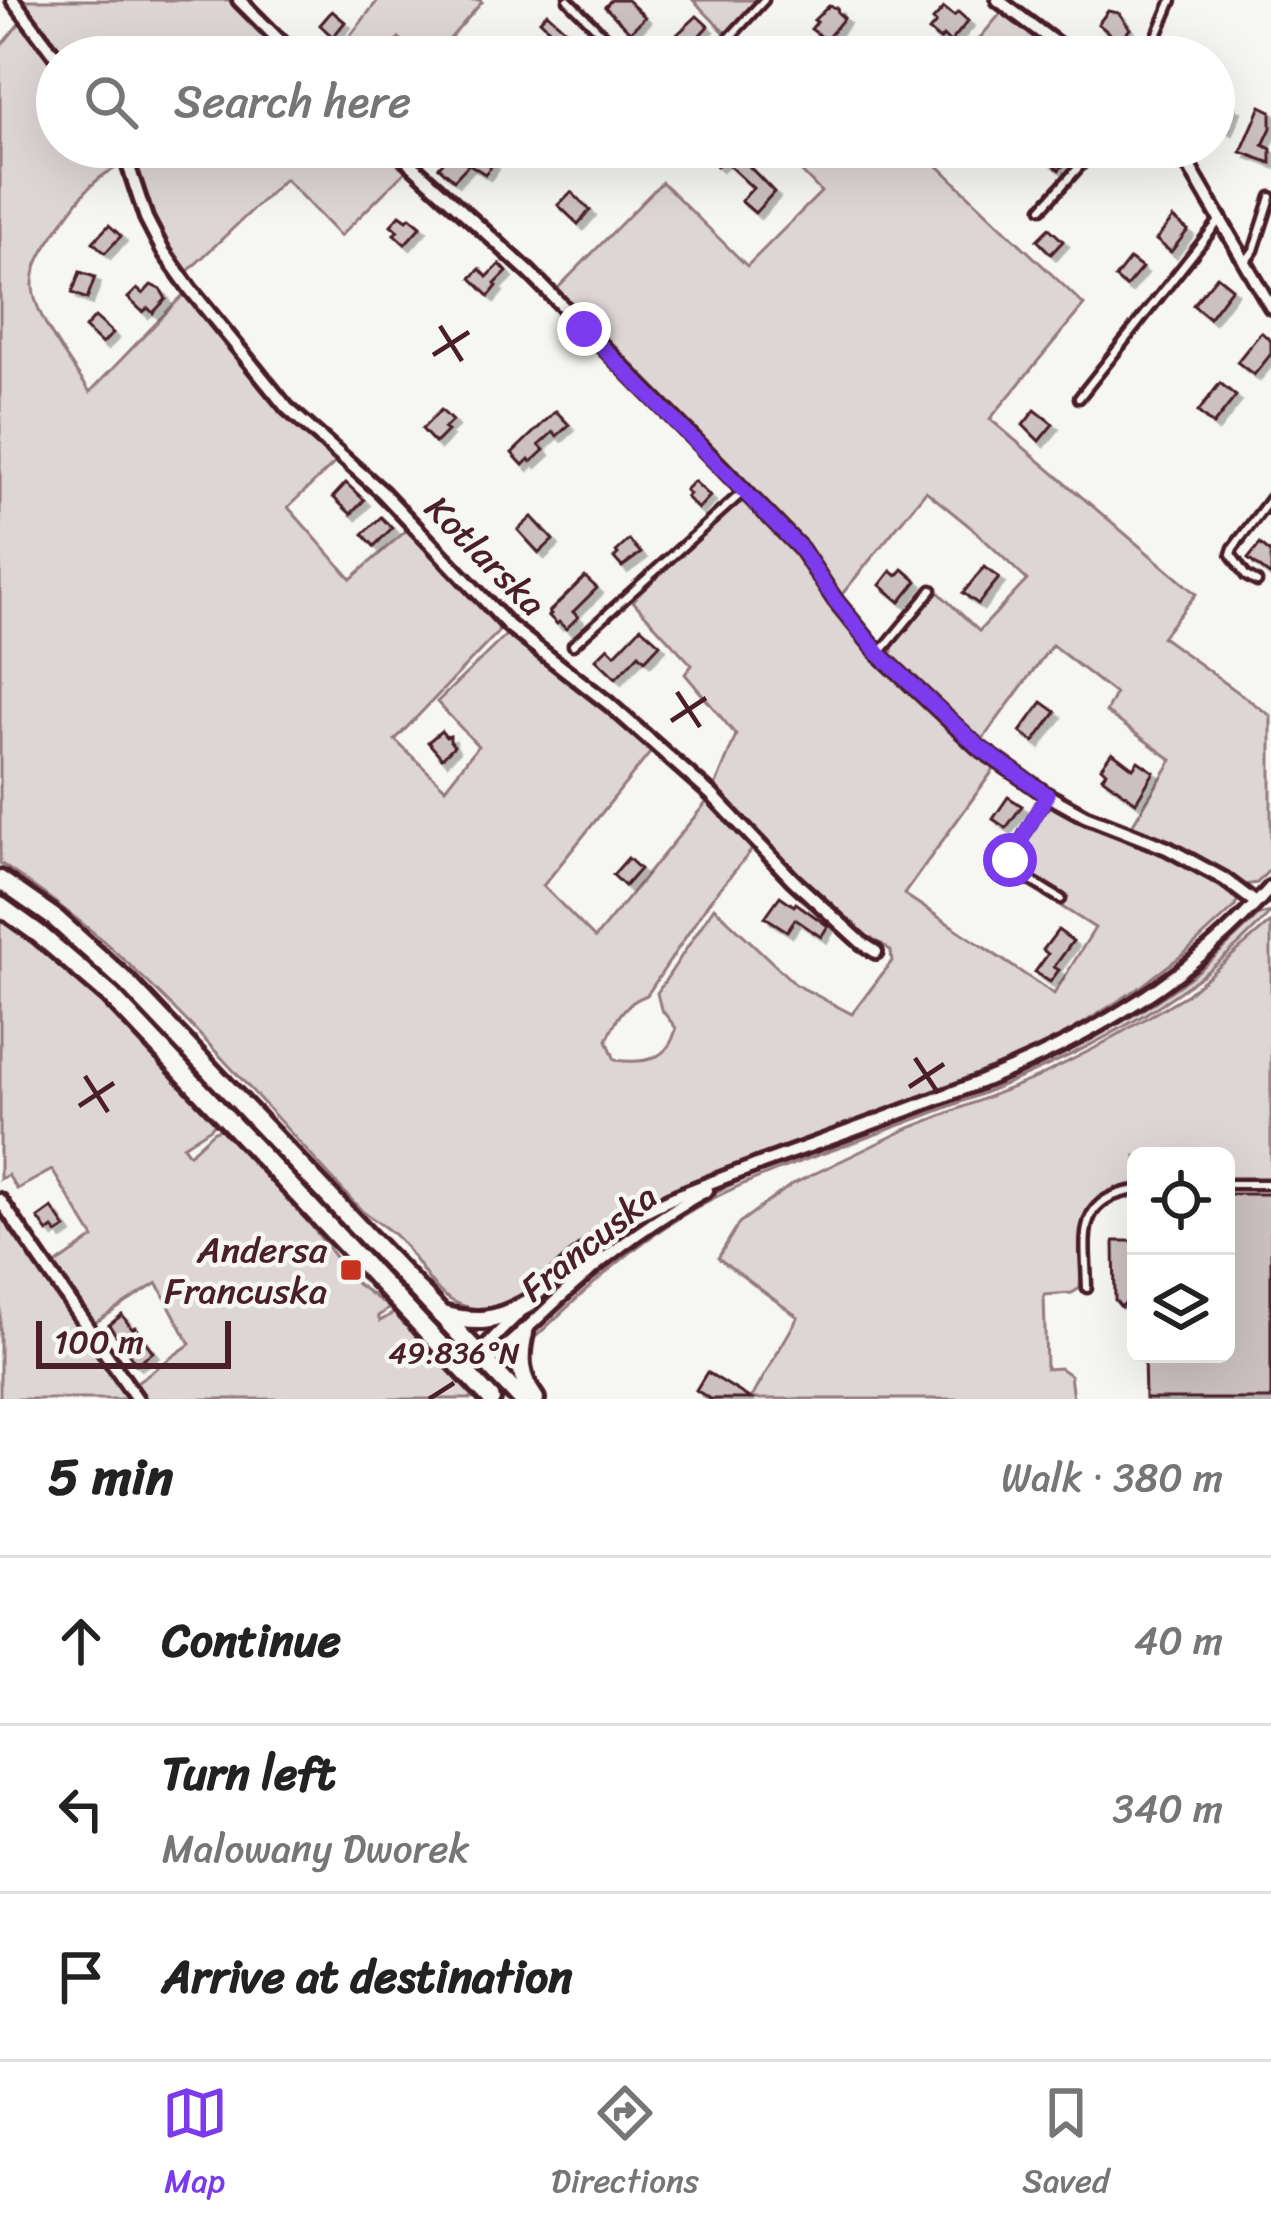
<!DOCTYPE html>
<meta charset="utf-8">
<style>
:root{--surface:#fff;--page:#f6f6f6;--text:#222;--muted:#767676;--line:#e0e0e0;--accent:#7c3aed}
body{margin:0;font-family:Sriracha,sans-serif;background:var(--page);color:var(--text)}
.controls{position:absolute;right:36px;bottom:36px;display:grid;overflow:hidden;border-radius:18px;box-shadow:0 12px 48px #0002}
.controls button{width:108px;height:108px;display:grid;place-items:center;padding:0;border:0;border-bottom:3px solid var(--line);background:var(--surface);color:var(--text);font:60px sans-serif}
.scale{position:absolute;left:36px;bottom:30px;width:195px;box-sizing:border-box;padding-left:12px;border:6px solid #4a1f2b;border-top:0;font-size:33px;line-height:42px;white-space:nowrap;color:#4a1f2b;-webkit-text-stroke:9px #f6f6f2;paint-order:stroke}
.stop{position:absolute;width:36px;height:36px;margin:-27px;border:9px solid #7c3aed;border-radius:50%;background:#fff}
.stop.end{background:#7c3aed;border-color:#fff;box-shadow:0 3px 12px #0008}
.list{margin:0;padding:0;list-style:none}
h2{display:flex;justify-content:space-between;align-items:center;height:156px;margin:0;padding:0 48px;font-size:51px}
h2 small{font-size:39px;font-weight:400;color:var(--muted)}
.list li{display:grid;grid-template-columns:78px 1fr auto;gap:36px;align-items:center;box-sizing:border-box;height:168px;padding:0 48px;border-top:3px solid var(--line)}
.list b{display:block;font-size:45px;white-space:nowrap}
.list p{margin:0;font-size:39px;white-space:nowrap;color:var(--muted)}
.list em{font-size:39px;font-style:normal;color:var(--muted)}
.icon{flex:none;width:66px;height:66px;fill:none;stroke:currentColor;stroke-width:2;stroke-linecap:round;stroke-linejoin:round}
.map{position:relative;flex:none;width:1271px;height:1399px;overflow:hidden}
.search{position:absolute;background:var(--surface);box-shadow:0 12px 48px #0002;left:36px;right:36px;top:36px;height:132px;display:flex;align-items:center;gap:30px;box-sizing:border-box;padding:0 42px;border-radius:66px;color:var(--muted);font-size:45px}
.sheet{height:660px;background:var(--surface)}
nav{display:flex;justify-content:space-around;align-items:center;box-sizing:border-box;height:168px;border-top:3px solid var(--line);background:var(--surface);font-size:33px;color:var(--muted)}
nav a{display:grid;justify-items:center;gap:6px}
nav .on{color:var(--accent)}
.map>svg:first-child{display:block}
</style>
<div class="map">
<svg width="1271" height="1399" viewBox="0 0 1271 1399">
<defs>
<filter id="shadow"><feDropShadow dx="5.5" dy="5.5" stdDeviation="0" flood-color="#0004"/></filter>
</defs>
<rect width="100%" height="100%" fill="#f6f6f2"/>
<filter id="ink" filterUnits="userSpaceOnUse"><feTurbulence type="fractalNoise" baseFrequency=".00833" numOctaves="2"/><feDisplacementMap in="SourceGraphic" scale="24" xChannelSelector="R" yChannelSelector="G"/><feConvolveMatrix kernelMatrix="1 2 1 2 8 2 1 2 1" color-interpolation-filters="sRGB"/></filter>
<g filter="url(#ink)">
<g fill="#ddd6d5" stroke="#947a80" stroke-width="3">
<path d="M18,0H233L289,57H60Z"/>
<path d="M378,0H480L482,2L434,57H419L399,38L382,57H334Z"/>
<path d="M693,0H759L727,35Z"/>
<path d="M1007,12L1063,54L1060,57H964L1000,14Z"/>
<path d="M22,20L57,64V147H114L124,165C96,174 81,196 64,220C51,239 32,262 33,286C34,317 73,366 90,392L187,291L340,458L288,507L351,579L410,527L499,622L498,632L395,740L445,788L478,746L437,702L507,634L513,635L608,705L654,748L543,886L595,938L710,798L751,841V851L709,902L647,995C623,1004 617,1018 607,1040L615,1060C645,1064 669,1060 676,1028L661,1009L657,993L714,907L795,984L852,1014L892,961L891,951C877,938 858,934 843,921C796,882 755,838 713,792L736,735L685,674L692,665L629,597L730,507L743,502L751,504C770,523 791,542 807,565C821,585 834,607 849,626C891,677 943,727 997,765L904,894L1054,994L1095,928L1062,907L1068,896L1017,866C1016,847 1038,813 1055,805L1165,851L1219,881L1235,893L1237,901L1235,907L1185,953L1139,988L1066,1034L1006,1063L667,1193L612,1222L585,1241L517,1303L487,1317L486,1310C440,1307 431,1281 407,1249C396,1233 379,1223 363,1212C280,1123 200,1028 109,946C75,916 38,889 0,863V47Z"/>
<path d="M123,147H386L409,168L340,236L285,179L184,275L158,235Z"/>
<path d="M778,147H918L1084,305L990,419L1196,594L1162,637L1271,716V868L1257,883L1244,885L1130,829L1172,760L1106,712L1115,694L1052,645L980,743L930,698L892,658V646L937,591L979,631L1027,580L974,530L926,491L839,598L803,545L556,290L662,182L747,266L821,192Z"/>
<path d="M0,868C128,955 229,1074 333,1187L156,1000L104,951L59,914L0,871Z"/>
<path d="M0,889L59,933L127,994L276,1154H272C186,1063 103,968 0,895Z"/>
<path d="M1271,912C1163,1032 1000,1088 852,1143C806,1160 759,1175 716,1197C644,1233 587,1289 529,1343L531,1335C585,1283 641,1230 710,1195C799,1149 898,1121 991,1085C1057,1059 1143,1015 1198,971C1219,954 1239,934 1259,915Z"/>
<path d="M0,916L97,994L218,1119L211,1128L183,1146L189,1154L214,1131L224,1128L308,1216L307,1220L353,1281L390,1308L378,1316L380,1321L394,1313L475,1399H480H140L131,1386L190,1344L157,1283L90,1326L51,1268L94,1238L52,1170L17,1189L8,1175L0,1179Z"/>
<path d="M1271,922V1179H1226V1156H1136V1185C1066,1196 1084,1233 1080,1288L1072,1293L1044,1295L1046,1369L1060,1368L1070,1375L1073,1399H751L798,1317L718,1258L739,1223L791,1185L907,1129L1036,1078L1095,1048L1186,995Z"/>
<path d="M0,1204L133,1399H0Z"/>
</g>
<g fill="#ccc1c0" stroke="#4a1f2b" stroke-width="3" filter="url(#shadow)">
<path d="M611,0H627L645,17L630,32L605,7Z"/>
<path d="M829,6L837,8L838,13L844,18L826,40L811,29L817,22L814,20Z"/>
<path d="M944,8L954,16L958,12L968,21L950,43L943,36L940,40L929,31L936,23L933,20Z"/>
<path d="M332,11L345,22L333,37L320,25Z"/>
<path d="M1108,11L1119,13L1130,29L1119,41L1098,24Z"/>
<path d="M547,13L568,32L552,49L541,39L550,30L540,20Z"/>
<path d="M697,16L708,26L698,37L700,40L683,57L668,43Z"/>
<path d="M1221,102L1235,107L1227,129L1214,124V107L1218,109Z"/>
<path d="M1261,106L1271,111V128L1263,145L1271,149V163L1241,152Z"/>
<path d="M457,147H483L479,152L493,164L485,174L469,164L454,180L439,167Z"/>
<path d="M713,147H734L744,157L742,159L774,192L755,213L741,201L753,188L723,160L717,166L706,154Z"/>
<path d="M1053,147H1069L1075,153L1059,170L1044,157Z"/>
<path d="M571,192L590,210L578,224L558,205Z"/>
<path d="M400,215L407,220L410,217L421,226L405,244L394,234L398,231L391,225Z"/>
<path d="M1173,218L1188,230L1171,252L1156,240Z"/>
<path d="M109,225L121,236L105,253L93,242Z"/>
<path d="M1049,228L1063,241L1051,254L1037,240Z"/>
<path d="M1130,259L1142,268L1126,287L1115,278Z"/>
<path d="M500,264L507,272L495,284L497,286L489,296L471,278L480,269L487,277Z"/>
<path d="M80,272L95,277L87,299L72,293Z"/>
<path d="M1217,276L1232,288L1209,318L1193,305Z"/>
<path d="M151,285L161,290L166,299L153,313L148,308L143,312L128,298L137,289L143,294Z"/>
<path d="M95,317L113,333L102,344L85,328Z"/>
<path d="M1261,332L1271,341V354L1254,375L1237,362Z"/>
<path d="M1220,383L1236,396L1213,425L1198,412Z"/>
<path d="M441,410L452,421L444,429L447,431L435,443L422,429Z"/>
<path d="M1035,410L1053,424L1039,441L1023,425Z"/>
<path d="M556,411L569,425L557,436L553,432L539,445L544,450L531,462L529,459L523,465L512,453Z"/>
<path d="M694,481L710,496L698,509L686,497L689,494L685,490Z"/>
<path d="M346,483L364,500L351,514L333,497Z"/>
<path d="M381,517L392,528L374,546L363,534Z"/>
<path d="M532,517L553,540L539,553L518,530Z"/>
<path d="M629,540L641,553L622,567L614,558L618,554L616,552Z"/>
<path d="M1260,544L1271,553V576L1248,559Z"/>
<path d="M984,567L999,578L978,604L963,593Z"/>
<path d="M903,569L917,581L900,602L880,585L891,571L897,576Z"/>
<path d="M585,577L597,588L573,612L578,617L566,629L559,622L557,624L549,616L551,614L549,612Z"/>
<path d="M641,627L660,644L645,660L639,654L616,678L596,659L608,647L615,654Z"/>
<path d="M1042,702L1056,712L1034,742L1020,732Z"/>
<path d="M441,731L446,737L450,736V741L454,746L442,758L428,742Z"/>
<path d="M1112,752L1133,768L1138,761L1154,772L1136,802L1102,777L1106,772L1101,767Z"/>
<path d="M1008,797L1022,806L1006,828L993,819Z"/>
<path d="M628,858L640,869L625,886L613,875Z"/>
<path d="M780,896L794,906L796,903L828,926L821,937L795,919L787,931L765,917Z"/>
<path d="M1058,930L1073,941L1054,967L1059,970L1050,982L1035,972L1048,954L1043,950Z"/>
<path d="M1226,1194H1271V1399H1145L1144,1354H1226Z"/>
<path d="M52,1208L66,1228L57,1234L53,1228L48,1232L38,1218Z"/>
<path d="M1114,1241H1136V1292L1121,1307L1115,1300Z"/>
<path d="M122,1315L132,1329L135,1327L153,1352L136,1364L109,1325Z"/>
<path d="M707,1372L751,1399H710L696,1390Z"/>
</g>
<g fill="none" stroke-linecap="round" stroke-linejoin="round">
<defs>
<g id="lane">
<path d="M568,0L625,57"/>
<path d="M492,57L494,55"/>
<path d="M712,57L764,0"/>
<path d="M1148,57L1172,0"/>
<path d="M404,158L413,147"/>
<path d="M1042,208L1097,147"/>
<path d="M1246,261L1254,250L1271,197"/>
<path d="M1079,398L1219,221"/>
<path d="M1257,582L1246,576L1231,554L1233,548L1271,498"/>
<path d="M573,645L744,491"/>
<path d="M879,654L932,590"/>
<path d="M1047,795L1010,860L1015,871L1061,899"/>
<path d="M1226,1184H1271"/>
<path d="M1087,1288C1086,1238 1074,1199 1136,1190"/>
</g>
<g id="street">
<path d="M13,0L57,58"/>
<path d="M239,0L296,57"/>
<path d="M998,0L1074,57"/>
<path d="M118,147L128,164L146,218L163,251L190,289L287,408L382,492L509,626L609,704L712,795L793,880L862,943L876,952"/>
<path d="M392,147L529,272L693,438L801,549L835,600L879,654L978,747L1047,795L1085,816L1167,848L1224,879L1256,903"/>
<path d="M1178,147L1271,307"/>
<path d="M0,1200L137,1399"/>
<path d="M486,1363C519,1338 546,1309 577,1282C617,1246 661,1216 707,1190"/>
<path d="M468,1374C481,1347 505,1327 526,1306C554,1278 583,1249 615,1228C659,1200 708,1184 757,1165C833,1137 911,1110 987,1079C1092,1037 1196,974 1271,887"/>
</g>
<g id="secondary">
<path d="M0,880L56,919L127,983L521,1399"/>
<path d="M0,906L39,934L111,996L491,1399"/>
<path d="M441,1315C479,1324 495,1322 529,1303"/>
<path d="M524,1333C518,1359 519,1377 535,1399"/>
</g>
</defs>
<use href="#lane" stroke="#4a1f2b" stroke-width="15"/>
<use href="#street" stroke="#4a1f2b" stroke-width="20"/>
<use href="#secondary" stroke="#4a1f2b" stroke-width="26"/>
<use href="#lane" stroke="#f6f6f2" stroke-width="6"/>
<use href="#street" stroke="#f6f6f2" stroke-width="10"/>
<use href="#secondary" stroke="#f6f6f2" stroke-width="16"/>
</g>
</g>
<g fill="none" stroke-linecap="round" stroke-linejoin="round" filter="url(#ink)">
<path stroke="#7c3aed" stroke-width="15" d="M584,329L801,549L835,600L879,654L979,747L1047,795L1010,860"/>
</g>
<path fill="none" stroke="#4a1f2b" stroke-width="4.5" d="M440,326L462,361M433,355L469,332M677,692L700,727M671,721L706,698M915,1058L938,1093M85,1076L108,1112M909,1087L944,1064M79,1106L114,1083M429,1399L454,1383"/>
<rect fill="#c8321e" stroke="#f6f6f2" stroke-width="4.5" x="339" y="1258" width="24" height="24" rx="6"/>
<g text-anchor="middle" stroke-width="9" stroke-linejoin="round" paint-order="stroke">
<g font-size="36" fill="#4a1f2b" stroke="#f6f6f2">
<text transform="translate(486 555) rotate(45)" y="13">Kotlarska</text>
<text transform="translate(588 1242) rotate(-39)" y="13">Francuska</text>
</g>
<g font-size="36" fill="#4a1f2b" stroke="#f6f6f2" text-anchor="end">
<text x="327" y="1262">Andersa<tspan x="327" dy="41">Francuska</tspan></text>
</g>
</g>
<g font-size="30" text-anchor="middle" fill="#4a1f2b" stroke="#f6f6f2" stroke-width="9" stroke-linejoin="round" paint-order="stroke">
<text x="454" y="1363">49.836°N</text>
</g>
</svg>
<div class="controls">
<button><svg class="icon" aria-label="locate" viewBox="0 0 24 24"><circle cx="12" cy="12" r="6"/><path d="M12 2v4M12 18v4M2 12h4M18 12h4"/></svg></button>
<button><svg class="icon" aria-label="layers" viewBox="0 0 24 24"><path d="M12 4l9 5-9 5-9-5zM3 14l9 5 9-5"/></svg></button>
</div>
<div class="scale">100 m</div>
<div class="stop" style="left:1010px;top:860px"></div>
<div class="stop end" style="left:584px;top:329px"></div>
<div class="search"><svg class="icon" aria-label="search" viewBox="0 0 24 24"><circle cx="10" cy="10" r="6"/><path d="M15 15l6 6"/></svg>Search here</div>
</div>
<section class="sheet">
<h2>5 min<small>Walk · 380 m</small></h2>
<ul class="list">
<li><svg class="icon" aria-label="ahead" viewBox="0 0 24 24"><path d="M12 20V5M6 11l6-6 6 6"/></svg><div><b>Continue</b></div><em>40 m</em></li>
<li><svg class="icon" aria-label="left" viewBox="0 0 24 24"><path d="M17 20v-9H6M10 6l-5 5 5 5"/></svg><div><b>Turn left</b><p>Malowany Dworek</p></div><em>340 m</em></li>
<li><svg class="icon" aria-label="arrive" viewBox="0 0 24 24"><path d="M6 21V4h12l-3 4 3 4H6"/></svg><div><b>Arrive at destination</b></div></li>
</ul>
</section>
<nav>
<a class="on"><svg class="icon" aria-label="map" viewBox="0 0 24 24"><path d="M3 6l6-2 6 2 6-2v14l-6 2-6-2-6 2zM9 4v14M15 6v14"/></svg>Map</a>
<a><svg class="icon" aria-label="directions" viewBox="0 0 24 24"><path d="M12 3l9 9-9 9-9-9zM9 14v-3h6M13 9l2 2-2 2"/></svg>Directions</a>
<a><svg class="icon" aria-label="saved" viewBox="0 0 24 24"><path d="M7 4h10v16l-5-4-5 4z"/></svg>Saved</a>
</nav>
